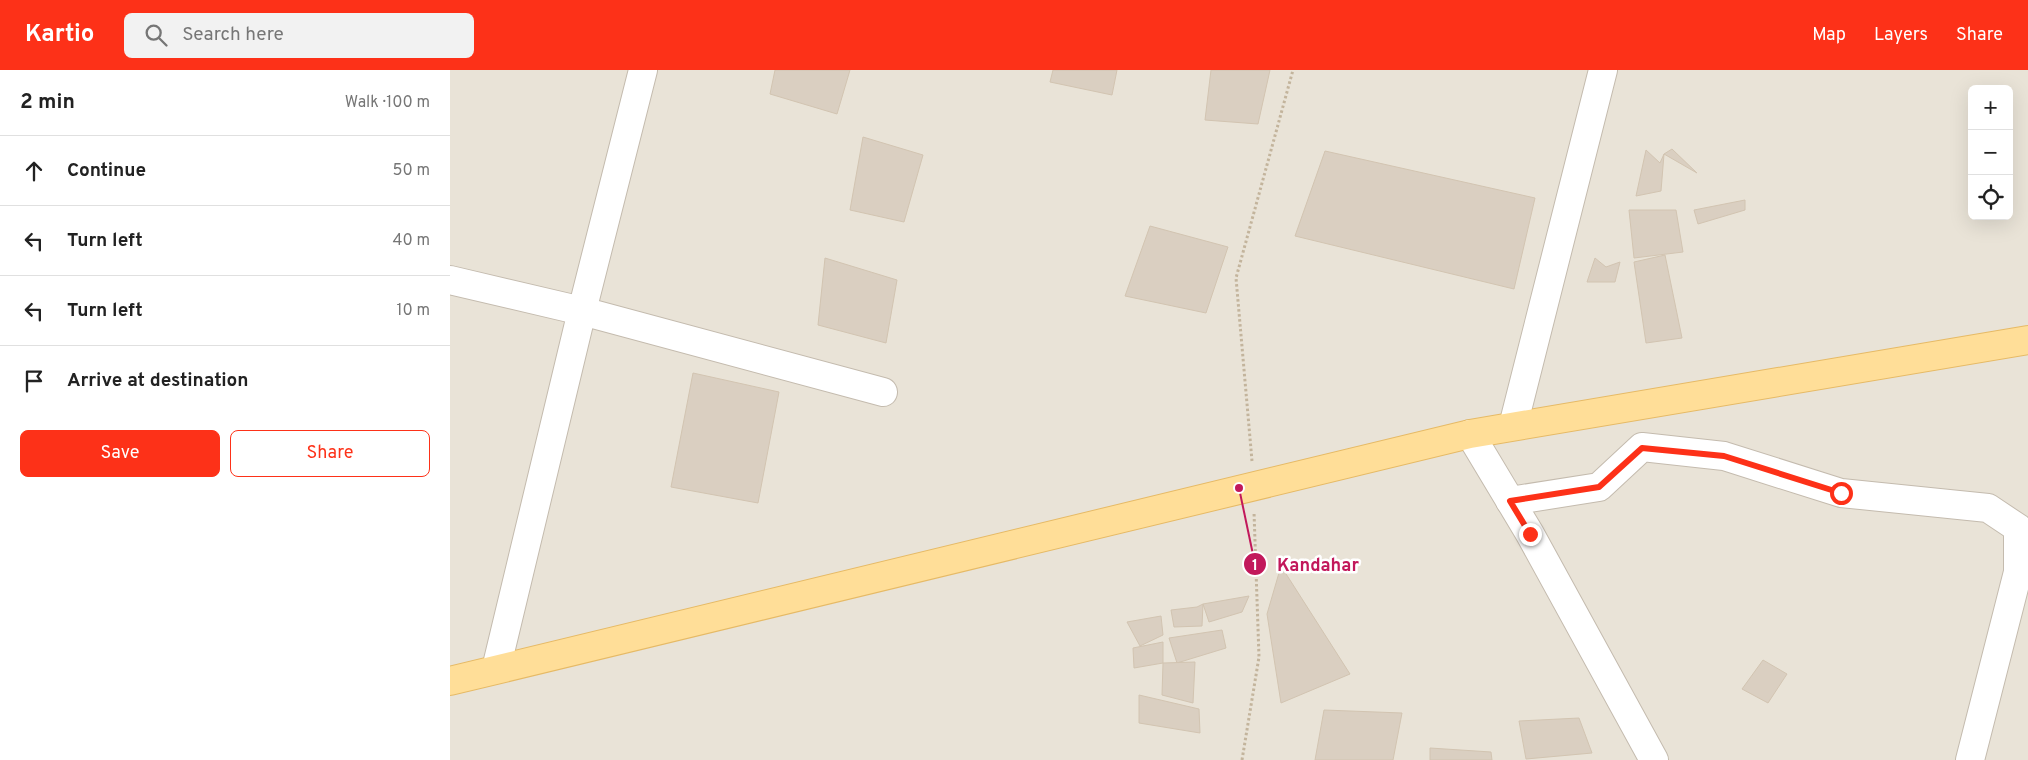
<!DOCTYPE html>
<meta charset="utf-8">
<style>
:root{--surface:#fff;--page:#f2f2f2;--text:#222;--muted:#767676;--line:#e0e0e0;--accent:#fd3118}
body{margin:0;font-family:Overpass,sans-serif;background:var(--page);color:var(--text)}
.controls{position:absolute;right:15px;top:15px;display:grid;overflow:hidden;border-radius:8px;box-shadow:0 5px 20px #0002}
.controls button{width:45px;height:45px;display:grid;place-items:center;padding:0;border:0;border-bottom:1px solid var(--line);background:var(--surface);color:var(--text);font:25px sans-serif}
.stop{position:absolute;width:15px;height:15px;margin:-11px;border:4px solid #fd3118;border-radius:50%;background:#fff}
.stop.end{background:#fd3118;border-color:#fff;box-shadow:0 1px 5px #0008}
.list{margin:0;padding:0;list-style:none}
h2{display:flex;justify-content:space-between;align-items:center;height:65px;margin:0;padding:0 20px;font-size:21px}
h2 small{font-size:16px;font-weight:400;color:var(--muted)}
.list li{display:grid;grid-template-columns:32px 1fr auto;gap:15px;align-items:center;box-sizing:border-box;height:70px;padding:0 20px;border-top:1px solid var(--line)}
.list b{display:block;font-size:19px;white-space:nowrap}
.list em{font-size:16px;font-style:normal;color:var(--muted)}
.actions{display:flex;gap:10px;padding:15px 20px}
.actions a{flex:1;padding:11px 0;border:1px solid var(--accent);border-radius:8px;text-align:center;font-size:18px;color:var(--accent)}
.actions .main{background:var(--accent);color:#fff}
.icon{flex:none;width:28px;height:28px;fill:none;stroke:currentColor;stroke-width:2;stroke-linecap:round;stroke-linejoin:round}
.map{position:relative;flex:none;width:1578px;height:690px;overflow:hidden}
header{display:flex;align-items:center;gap:30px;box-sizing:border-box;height:70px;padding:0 25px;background:var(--accent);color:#fff}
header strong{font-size:24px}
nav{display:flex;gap:28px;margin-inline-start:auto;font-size:18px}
.search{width:350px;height:45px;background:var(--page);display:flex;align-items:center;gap:12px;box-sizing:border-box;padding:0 18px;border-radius:8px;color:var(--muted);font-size:19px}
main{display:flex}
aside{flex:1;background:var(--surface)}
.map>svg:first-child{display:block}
</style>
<header>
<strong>Kartio</strong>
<div class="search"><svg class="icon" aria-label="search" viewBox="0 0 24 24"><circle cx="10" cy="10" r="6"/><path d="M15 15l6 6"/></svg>Search here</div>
<nav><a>Map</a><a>Layers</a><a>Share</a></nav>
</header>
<main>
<aside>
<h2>2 min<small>Walk · 100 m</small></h2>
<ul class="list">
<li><svg class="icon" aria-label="ahead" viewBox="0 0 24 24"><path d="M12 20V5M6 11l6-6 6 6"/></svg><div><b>Continue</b></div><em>50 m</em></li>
<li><svg class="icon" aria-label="left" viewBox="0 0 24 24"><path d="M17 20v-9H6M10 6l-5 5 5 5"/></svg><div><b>Turn left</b></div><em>40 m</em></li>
<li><svg class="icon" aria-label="left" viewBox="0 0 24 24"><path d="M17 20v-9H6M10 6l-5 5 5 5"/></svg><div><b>Turn left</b></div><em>10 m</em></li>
<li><svg class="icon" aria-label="arrive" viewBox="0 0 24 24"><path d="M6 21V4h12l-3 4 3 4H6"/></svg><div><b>Arrive at destination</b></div></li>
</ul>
<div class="actions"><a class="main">Save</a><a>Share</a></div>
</aside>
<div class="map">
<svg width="1578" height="690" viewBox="0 0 1578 690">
<rect width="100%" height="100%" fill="#f5f1e9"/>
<path fill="#e9e3d7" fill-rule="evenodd" d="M0,0H1578V690H0ZM1522,19H1559V146H1522Z"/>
<g fill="#dacfc1" stroke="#d2c4b1">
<path d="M325,0H400L387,44L320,24Z"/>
<path d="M603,0H667L662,25L600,12Z"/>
<path d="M761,0H820L808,54L755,50Z"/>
<path d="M413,67L473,85L454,152L400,140Z"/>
<path d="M1222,79L1247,103L1214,84Z"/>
<path d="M1196,80L1210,93L1214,84L1211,121L1186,126Z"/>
<path d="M875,81L1085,128L1064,219L845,166Z"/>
<path d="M1295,130V140L1248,154L1244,140Z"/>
<path d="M1179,140H1226L1233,182L1184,188Z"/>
<path d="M700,156L778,177L756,243L675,226Z"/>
<path d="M1215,185L1232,268L1196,273L1184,192Z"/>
<path d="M375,188L447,210L436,273L368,255Z"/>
<path d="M1145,188L1156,197L1170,192L1165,212H1137Z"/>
<path d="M243,303L329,322L308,433L221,417Z"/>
<path d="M831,496L900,604L831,633L817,544Z"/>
<path d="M799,526L792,542L759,552L753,534Z"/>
<path d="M753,534L752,556L724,557L721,540L747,537Z"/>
<path d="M711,546L713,565L690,576L677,552Z"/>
<path d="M772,560L776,578L727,593L719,568Z"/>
<path d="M713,572V593L684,598L683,578Z"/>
<path d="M1313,590L1337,604L1318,633L1292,619Z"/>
<path d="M745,592L743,633L712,625L713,593Z"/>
<path d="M689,625L749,639L750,663L689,653Z"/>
<path d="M874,640L952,643L943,690H865Z"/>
<path d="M1129,648L1142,683L1076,689L1069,651Z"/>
<path d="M980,678L1041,682L1042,690H980Z"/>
</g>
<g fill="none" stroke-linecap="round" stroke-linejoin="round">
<defs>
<g id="minor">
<path d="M0,210L132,241L433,322"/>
<path d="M1063,356L1153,0"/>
<path d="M1020,364L1080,464L1204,690"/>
<path d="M1060,431L1149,417L1192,377L1274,386L1391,423L1538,438L1568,458V502L1520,690"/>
<path d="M46,599L132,241L193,0"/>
</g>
<path id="major" d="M0,611L1020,364L1578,270"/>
</defs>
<use href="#minor" stroke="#c4bbae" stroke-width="30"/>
<use href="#major" stroke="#e6ba66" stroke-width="30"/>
<g stroke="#c3b49c" stroke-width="3" stroke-dasharray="2.5 2.5" stroke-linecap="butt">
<path d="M802,391L786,208L843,0"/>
<path d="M792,690L809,587L804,442"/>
</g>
<use href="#minor" stroke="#fff" stroke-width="28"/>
<use href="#major" stroke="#ffde98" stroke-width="28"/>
</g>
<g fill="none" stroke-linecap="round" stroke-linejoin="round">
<path stroke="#fd3118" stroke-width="6" d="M1080,464L1060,431L1149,417L1192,378L1274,386L1391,423"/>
</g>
<path fill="none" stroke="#c2185b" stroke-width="2" d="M789 418L805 494"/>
<g fill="#c2185b" stroke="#fff" stroke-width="2">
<circle cx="789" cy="418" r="5"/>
<circle cx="805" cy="494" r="12"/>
</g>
<g font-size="15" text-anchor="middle" font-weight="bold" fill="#fff">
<text x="805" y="500">1</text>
</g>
<g font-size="18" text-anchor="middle" font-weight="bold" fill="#c2185b" stroke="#fff" stroke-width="5" stroke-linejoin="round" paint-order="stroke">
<text x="868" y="501">Kandahar</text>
</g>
</svg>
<div class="controls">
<button>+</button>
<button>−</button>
<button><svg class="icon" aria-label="locate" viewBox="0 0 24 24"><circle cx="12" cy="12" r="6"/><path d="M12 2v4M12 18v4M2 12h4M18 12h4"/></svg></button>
</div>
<div class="stop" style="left:1391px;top:423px"></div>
<div class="stop end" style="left:1080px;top:464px"></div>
</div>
</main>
